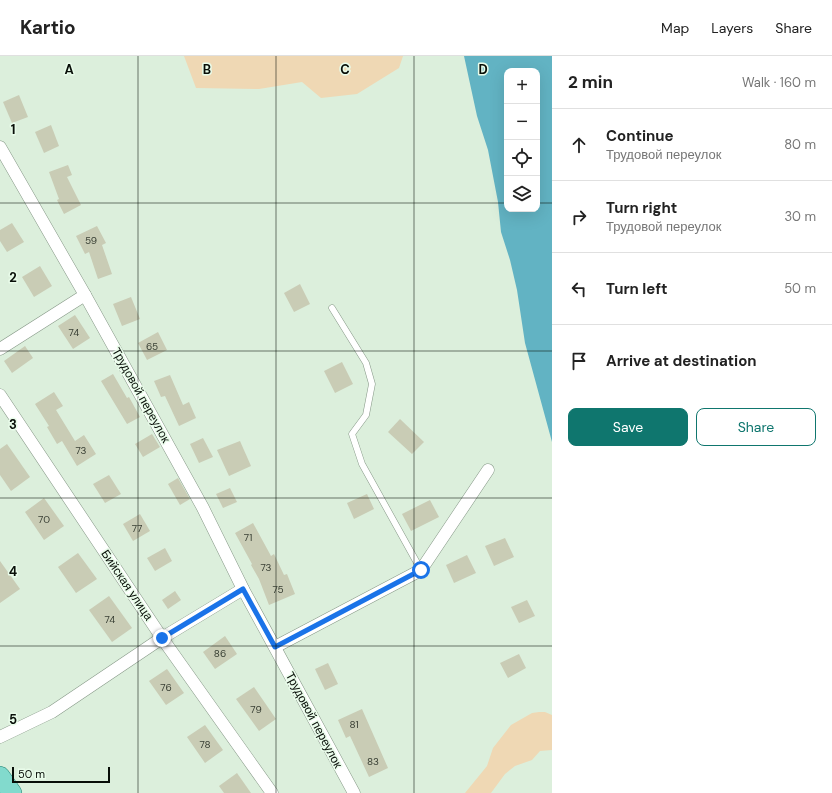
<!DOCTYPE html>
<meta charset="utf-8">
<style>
:root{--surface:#fff;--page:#f2f2f2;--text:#222;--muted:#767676;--line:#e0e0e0;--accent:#0f766e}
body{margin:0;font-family:"DM Sans",sans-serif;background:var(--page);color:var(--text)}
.controls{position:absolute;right:12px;top:12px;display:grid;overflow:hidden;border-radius:8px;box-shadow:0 4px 16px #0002}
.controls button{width:36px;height:36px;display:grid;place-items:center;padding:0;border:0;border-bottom:1px solid var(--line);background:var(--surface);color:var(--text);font:20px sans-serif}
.scale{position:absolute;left:12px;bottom:10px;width:98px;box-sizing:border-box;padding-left:4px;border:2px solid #080e08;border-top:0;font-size:11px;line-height:14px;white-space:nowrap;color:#080e08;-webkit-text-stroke:3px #e9fcea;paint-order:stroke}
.stop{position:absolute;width:12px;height:12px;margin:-9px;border:3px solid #1a73e8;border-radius:50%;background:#fff}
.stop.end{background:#1a73e8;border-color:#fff;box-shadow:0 1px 4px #0008}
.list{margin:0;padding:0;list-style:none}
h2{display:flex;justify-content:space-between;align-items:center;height:52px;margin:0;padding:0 16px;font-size:17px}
h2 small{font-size:13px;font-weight:400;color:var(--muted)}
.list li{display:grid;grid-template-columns:26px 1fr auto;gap:12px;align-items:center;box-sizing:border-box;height:72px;padding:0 16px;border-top:1px solid var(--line)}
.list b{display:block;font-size:15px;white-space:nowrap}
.list p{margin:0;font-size:13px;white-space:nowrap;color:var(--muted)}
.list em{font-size:13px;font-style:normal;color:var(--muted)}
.actions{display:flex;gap:8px;padding:12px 16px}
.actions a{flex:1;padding:9px 0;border:1px solid var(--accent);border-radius:8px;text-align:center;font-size:14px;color:var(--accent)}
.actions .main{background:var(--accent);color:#fff}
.icon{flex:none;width:22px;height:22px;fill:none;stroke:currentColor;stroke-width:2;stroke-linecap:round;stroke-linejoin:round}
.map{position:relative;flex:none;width:552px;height:737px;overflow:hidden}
header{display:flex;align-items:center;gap:24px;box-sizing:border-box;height:56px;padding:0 20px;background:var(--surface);border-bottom:1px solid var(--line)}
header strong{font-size:19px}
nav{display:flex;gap:22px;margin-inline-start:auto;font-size:14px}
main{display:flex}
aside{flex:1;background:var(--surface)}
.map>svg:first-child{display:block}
</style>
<header>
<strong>Kartio</strong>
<nav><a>Map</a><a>Layers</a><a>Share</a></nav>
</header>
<main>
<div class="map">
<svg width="552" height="737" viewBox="0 0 552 737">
<rect width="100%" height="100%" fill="#dcefdc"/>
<g fill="#efd8b4">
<path d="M184,0H403L399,12L357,38L321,42L302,26L259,33L196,32Z"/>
<path d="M539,656H545L552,659V694L540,695L532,704L515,710L505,718L491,737H465L487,710L493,692L511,669L532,657Z"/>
</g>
<path fill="#62b3c3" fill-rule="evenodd" d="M464,0H552V386L525,287L517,234L510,204L501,176L498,146L488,94L477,60ZM507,15H537V153H507Z"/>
<g fill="#c9ccb5">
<path d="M19,39L28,61L12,67L3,46Z"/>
<path d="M51,69L59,90L44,97L35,76Z"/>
<path d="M68,109L72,119L67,121L81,149L64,158L57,144L59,143L49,116Z"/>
<path d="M12,167L24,186L7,196L0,185V174Z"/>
<path d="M97,170L106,187L102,189L112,218L98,223L89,196L85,198L76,180Z"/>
<path d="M40,210L52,230L34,241L22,221Z"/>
<path d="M300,228L310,248L294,256L284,237Z"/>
<path d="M131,241L140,263L122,270L113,248Z"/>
<path d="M75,259L90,282L73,293L58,270Z"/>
<path d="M158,276L167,294L147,304L138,287Z"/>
<path d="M25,290L33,302L12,317L4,305Z"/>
<path d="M342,306L353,328L335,337L324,315Z"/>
<path d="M113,318L127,342L129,341L140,361L127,368L101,325Z"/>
<path d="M170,319L183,349L189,346L196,362L179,370L165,340L161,341L154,325Z"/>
<path d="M54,336L63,350L56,354L75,385L84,379L96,398L77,410L62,385L57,388L47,371L49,370L35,348Z"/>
<path d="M400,363L424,386L412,398L388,376Z"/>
<path d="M152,378L160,391L143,401L135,388Z"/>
<path d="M203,382L213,401L199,407L190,388Z"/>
<path d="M240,385L251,410L229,420L217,394Z"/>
<path d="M7,388L30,421L11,435L0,419V393Z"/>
<path d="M109,419L121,438L105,447L93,428Z"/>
<path d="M178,422L190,443L180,449L168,428Z"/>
<path d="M230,432L237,446L223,452L216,438Z"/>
<path d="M367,438L374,453L354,463L347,447Z"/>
<path d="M44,442L64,470L44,484L25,456Z"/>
<path d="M430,444L439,461L411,475L402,458Z"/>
<path d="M140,458L150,475L133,485L123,468Z"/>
<path d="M253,467L271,500L274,498L284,519L287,518L295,538L269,549L259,523L251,509L252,508L235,477Z"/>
<path d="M505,482L514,501L494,510L485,490Z"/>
<path d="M165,492L172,505L155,515L147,502Z"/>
<path d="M78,497L97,523L76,537L58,511Z"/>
<path d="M467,499L476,517L454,527L446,509Z"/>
<path d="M0,505L20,533L0,547Z"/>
<path d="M175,535L181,544L168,553L162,544Z"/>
<path d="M109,540L132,572L112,586L89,554Z"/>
<path d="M527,544L535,560L519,567L511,551Z"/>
<path d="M225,580L237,598L215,613L203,596Z"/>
<path d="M519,598L526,612L508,622L500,607Z"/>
<path d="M328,607L338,628L325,634L315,613Z"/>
<path d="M167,613L184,637L166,649L149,625Z"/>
<path d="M254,631L276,663L259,675L236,643Z"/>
<path d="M362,653L388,712L369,721L350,680L346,682L338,664Z"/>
<path d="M205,669L223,694L205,707L187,681Z"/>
<path d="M237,717L251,737H224L219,730Z"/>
</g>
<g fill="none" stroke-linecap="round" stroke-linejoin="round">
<defs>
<path id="service" d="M332,252L366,307L372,328L366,359L352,378L362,408L421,514"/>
<g id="minor">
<path d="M0,91L85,239L203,452L243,533L354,737"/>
<path d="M0,293L85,239"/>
<path d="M0,339L162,582L272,737"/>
<path d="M275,591L421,514L488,414"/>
<path d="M0,681L52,656L162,582L243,533"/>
</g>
<path id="primary" d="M0,720L12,737"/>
</defs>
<use href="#service" stroke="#869887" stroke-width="7"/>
<use href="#minor" stroke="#869887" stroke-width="13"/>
<use href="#primary" stroke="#218272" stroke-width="20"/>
<use href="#service" stroke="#fff" stroke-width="6"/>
<use href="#minor" stroke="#fff" stroke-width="12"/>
<use href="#primary" stroke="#82dacd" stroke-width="19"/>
</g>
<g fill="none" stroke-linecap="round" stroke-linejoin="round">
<path stroke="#1a73e8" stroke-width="5" d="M162,582L243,533L275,591L421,514"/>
</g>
<path fill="none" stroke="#080e08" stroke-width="1" stroke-opacity="0.55" d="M138,0V737M276,0V737M414,0V737M0,147H507M537,147H552M0,295H552M0,442H552M0,590H552"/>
<g text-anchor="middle" stroke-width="3" stroke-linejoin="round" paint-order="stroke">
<g font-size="10" fill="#383e33">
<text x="91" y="188">59</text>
<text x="74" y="280">74</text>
<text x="152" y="294">65</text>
<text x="81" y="398">73</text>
<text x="44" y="467">70</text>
<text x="137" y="476">77</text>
<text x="248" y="485">71</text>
<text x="266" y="515">73</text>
<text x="278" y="537">75</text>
<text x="110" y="567">74</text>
<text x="220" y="601">86</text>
<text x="166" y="635">76</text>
<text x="256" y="657">79</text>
<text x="354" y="672">81</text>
<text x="205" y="692">78</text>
<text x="373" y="709">83</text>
</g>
<g font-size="12" fill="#080e08" stroke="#e9fcea">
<text transform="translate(141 339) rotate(61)" y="4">Трудовой переулок</text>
<text transform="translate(127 529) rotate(56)" y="4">Бийская улица</text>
<text transform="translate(314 664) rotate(62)" y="4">Трудовой переулок</text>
</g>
</g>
<g font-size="13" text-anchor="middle" font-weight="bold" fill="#080e08" stroke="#e9fcea" stroke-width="3" stroke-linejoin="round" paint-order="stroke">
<text x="69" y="18">A</text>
<text x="207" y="18">B</text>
<text x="345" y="18">C</text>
<text x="483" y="18">D</text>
<text x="13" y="78">1</text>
<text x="13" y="226">2</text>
<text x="13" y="373">3</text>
<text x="13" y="520">4</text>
<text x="13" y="668">5</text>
</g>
</svg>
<div class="controls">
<button>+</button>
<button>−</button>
<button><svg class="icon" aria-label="locate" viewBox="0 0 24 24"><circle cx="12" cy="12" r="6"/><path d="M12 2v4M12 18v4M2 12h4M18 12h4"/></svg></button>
<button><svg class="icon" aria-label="layers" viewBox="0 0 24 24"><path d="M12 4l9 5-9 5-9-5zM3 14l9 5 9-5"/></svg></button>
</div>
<div class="scale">50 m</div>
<div class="stop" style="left:421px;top:514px"></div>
<div class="stop end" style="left:162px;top:582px"></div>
</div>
<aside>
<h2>2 min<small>Walk · 160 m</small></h2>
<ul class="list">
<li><svg class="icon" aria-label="ahead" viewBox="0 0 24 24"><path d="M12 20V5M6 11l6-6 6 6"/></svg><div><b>Continue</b><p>Трудовой переулок</p></div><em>80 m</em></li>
<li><svg class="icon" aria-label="right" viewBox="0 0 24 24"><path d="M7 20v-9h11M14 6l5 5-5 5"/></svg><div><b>Turn right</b><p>Трудовой переулок</p></div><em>30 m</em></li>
<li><svg class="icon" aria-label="left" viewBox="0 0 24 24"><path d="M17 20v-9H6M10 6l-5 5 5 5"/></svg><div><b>Turn left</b></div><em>50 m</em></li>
<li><svg class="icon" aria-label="arrive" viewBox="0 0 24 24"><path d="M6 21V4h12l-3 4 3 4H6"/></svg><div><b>Arrive at destination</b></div></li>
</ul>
<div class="actions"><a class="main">Save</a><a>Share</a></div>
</aside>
</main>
